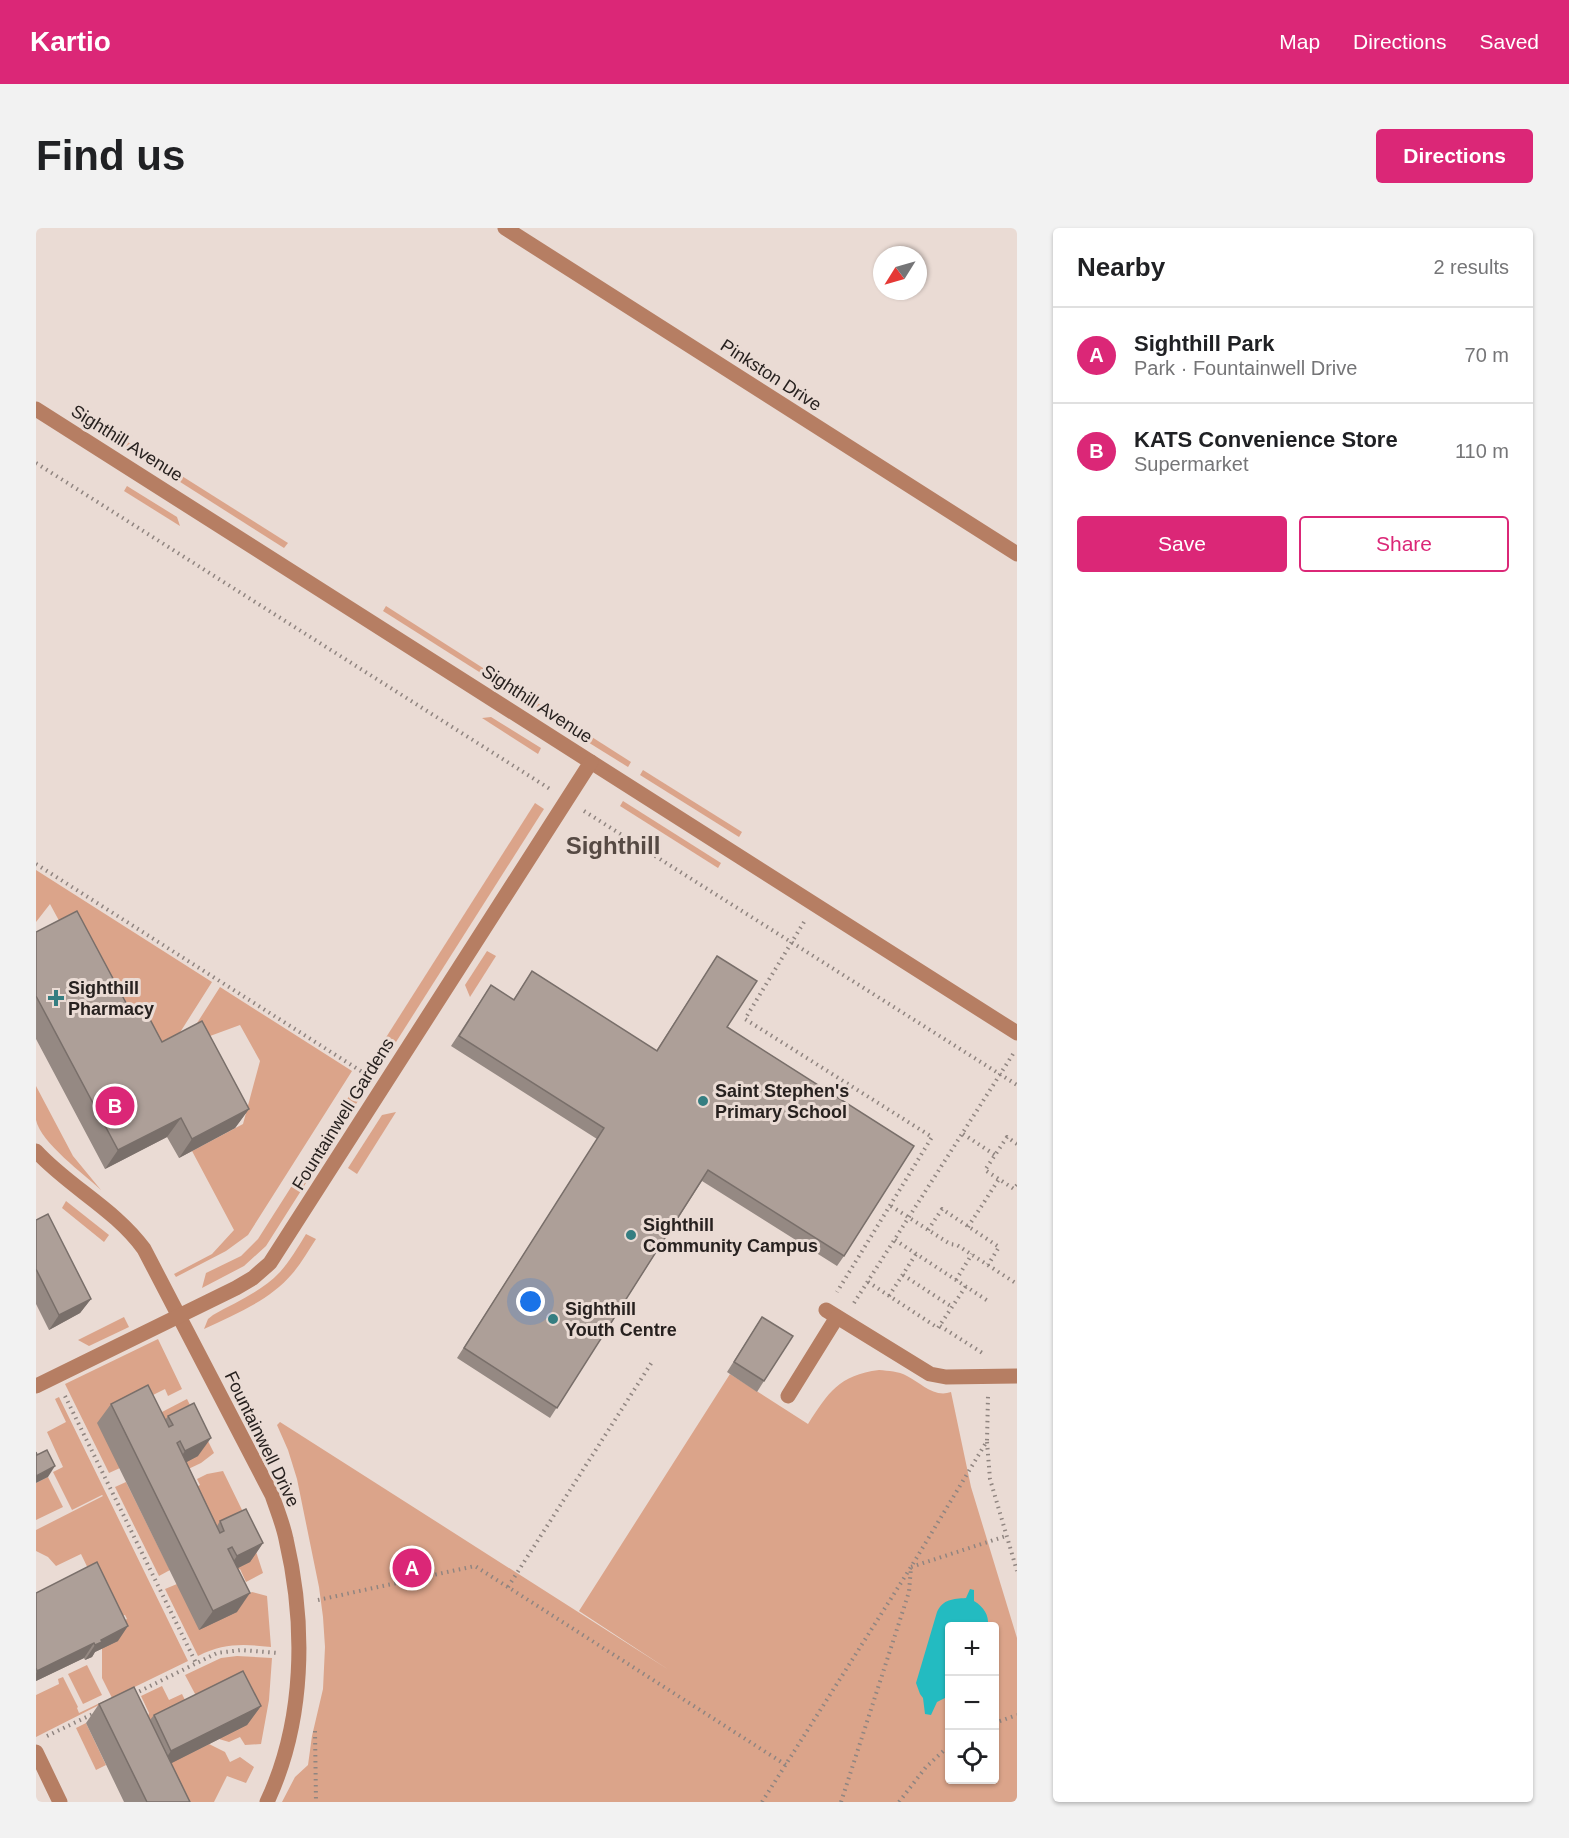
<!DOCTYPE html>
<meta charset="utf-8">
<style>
:root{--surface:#fff;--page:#f2f2f2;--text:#202124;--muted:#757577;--line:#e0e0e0;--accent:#db2777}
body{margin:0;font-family:Arial,sans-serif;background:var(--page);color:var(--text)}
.controls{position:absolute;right:18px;bottom:18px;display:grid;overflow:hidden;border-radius:6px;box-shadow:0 2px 4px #0004}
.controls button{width:54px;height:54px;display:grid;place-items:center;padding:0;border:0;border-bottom:2px solid var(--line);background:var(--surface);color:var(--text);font:30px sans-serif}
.compass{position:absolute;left:837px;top:18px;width:54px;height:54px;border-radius:50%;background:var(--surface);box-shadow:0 2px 4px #0004;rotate:233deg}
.you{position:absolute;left:495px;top:1074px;width:21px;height:21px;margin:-15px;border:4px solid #fff;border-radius:50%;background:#1a73e8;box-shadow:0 0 0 9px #1a73e833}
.badge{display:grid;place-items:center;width:39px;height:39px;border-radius:50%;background:var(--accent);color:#fff;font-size:20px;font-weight:700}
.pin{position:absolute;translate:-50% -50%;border:3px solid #fff;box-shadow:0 2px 6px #0006}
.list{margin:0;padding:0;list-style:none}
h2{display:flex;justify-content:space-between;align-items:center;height:78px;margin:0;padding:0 24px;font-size:26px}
h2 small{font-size:20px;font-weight:400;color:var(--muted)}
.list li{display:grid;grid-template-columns:39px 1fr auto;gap:18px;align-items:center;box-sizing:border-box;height:96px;padding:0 24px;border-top:2px solid var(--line)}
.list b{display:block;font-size:22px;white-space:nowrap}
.list p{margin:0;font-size:20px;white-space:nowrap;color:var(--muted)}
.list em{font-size:20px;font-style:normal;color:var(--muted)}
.actions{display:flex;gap:12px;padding:18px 24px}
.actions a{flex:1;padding:14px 0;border:2px solid var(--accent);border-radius:6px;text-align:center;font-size:21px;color:var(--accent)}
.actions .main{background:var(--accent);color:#fff}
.icon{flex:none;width:33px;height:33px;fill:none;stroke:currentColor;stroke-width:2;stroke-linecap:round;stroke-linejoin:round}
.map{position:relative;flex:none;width:981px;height:1574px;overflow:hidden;border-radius:6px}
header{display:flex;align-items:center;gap:36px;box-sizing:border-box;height:84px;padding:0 30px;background:var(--accent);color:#fff}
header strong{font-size:28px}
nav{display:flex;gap:33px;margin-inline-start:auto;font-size:21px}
.intro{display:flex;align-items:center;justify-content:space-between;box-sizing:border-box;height:144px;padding:0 36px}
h1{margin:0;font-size:42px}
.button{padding:15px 27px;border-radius:6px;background:var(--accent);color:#fff;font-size:21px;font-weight:700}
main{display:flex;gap:36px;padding:0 36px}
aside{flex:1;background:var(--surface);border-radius:6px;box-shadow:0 2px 4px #0004}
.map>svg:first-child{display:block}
</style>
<header>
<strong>Kartio</strong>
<nav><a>Map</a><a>Directions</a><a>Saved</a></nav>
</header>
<div class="intro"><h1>Find us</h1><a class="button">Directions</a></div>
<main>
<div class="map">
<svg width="981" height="1574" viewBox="0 0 981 1574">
<rect width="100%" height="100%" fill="#eadbd4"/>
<g fill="#dba48a" fill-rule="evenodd">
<path d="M41,182L98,218L95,223L38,187Z"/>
<path d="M111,226L252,315L248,320L108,231Z"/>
<path d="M91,258L141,289L144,298L88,263Z"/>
<path d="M350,378L525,490L522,494L347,383Z"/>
<path d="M455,489L505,520L502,526L446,490Z"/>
<path d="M537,497L595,534L592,539L534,503Z"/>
<path d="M607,542L706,604L703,609L604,547Z"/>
<path d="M587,573L685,635L682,640L584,578Z"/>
<path d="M499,575L508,581L360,814L353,819L342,822Z"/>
<path d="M0,642L176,754L143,806L115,821L68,776L14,676L0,694Z"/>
<path d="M451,723L460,728L434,769L429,757Z"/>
<path d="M184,759L316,843L212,1007L190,1023L140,1049L138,1046L176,1026L198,1002L156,923L207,896L224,833L204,797L155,815L149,814Z"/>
<path d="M329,843L331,852L327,865L230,1018L208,1038L166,1060L170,1045L205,1028L222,1011Z"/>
<path d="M0,858L37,928L65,962C48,946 5,915 0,892C0,882 0,869 0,858Z"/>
<path d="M360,884L321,946L312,940L346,887Z"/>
<path d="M30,973L73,1007L68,1014L26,980Z"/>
<path d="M270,1006L280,1011C272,1023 265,1036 256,1046C233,1073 199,1086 168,1101L172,1091L177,1087C200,1074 225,1064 244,1044C254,1033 262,1019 270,1006Z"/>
<path d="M88,1089L93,1099L53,1118L42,1112Z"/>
<path d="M122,1111L146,1161L132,1168L129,1161L113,1169L84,1240L73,1245L29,1156Z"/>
<path d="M843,1142C853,1143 862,1143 871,1148C885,1155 898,1170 915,1164L935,1259L981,1410V1574H246L259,1549L272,1537L276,1508L287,1461L289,1419L287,1389L283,1359L261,1251L252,1222L241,1197L244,1194L633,1442L543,1383L694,1146L772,1196C792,1165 803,1147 843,1142ZM914,1398H958V1552H914Z"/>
<path d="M23,1169L152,1433L76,1470L66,1450V1420L75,1400L91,1391L89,1387L86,1388L73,1384L45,1326L20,1338L12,1329L0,1323V1302L67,1268L66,1267L36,1282L17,1244L27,1239L11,1204L30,1194L19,1171Z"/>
<path d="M151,1171L178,1225L165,1235L146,1244L119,1207L126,1184Z"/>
<path d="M187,1243L207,1284L227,1345L210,1354L204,1341L190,1348L148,1265L164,1257L161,1251L171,1246Z"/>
<path d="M12,1249L27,1279L0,1292V1255Z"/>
<path d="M90,1254L134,1342L123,1348L79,1259Z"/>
<path d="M141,1356L200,1372L216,1364L231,1368L235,1419C207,1416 188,1415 162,1428L129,1361Z"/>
<path d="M201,1428L236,1430L233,1472L225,1516L209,1517L204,1509L193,1514L183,1511L149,1447L185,1430Z"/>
<path d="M51,1437L66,1467L47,1476L32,1446Z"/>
<path d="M27,1449L42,1479L41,1480L43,1485L68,1473L69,1474L0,1509V1467L23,1456L22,1451Z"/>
<path d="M126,1458L133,1472L146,1466L154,1482L106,1506L113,1485L105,1468Z"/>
<path d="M50,1495L70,1537L60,1542L40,1500Z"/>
<path d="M173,1516L189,1524L194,1534L204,1529L218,1539L210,1555L191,1548L178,1574H132L122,1541Z"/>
</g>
<path fill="#23bbc1" d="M934,1361L938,1362V1373C948,1379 953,1387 952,1398H914L913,1468L901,1474L895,1487L889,1486L887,1470L884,1466L880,1455L901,1384C907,1371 917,1371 930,1370Z"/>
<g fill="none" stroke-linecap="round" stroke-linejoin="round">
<g stroke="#908580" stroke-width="4" stroke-dasharray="1.5 4.5" stroke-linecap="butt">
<path d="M0,235L514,561"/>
<path d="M548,583L981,857"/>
<path d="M0,636L331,847"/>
<path d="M768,694L709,791L896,909L801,1064"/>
<path d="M927,906L959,927"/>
<path d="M981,916L971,909L949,942L978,961L981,957"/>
<path d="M855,978L914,1016L921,1017L981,1056"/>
<path d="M932,999L963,951"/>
<path d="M892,1002L906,981L963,1019L952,1037"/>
<path d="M859,1012L952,1073"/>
<path d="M867,1047L916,1079"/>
<path d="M920,1052L936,1026"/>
<path d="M832,1054L902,1100L930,1058"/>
<path d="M853,1068L880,1026"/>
<path d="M818,1075L977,826"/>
<path d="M904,1098L948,1126"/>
<path d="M29,1168L160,1435"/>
<path d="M951,1214L954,1251L981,1343"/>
<path d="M472,1359L616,1134"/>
<path d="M282,1372L439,1338L750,1537"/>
<path d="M98,1466L181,1425L205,1422L242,1425"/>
<path d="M958,1495L981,1487"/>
<path d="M279,1503L280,1574"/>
<path d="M11,1508L61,1484"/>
<path d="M726,1574L875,1339L951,1213L952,1168"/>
<path d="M805,1574L873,1364L875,1339L970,1308"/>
<path d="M863,1574L890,1539L914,1517"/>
</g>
<g stroke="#b67e63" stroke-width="15">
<path d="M469,0L981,326"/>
<path d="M0,181L981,805"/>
<path d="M0,923C33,959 79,981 108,1021L236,1267C241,1282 247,1296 250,1311C270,1397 269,1493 231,1574"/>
<path d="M790,1082L894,1146L910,1149L981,1148"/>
<path d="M0,1158L200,1060L217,1050L234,1035L555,534"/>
<path d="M752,1168L801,1089"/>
<path d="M0,1524L24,1574"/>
</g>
</g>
<g fill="#958983">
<path d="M0,704L96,786L126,814L213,881L199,900L143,930L131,909L69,941L0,811Z"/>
<path d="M681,728L691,799L808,1028L801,1038L666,953L514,1190L421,1130L561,911L415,818L455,757L477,772L496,743L620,823Z"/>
<path d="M0,992L55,1071L44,1085L13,1102L0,1076Z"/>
<path d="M726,1089L728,1153L721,1164L691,1144Z"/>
<path d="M75,1176L129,1192L132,1188L162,1228L150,1234L181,1298L184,1293L227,1315L214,1334L202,1340L201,1384L163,1402L61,1195Z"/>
<path d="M0,1365L82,1413L59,1424L56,1429L49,1432L48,1430L0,1453Z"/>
<path d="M63,1476L114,1492L118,1487L225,1478L211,1497L135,1535L154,1574H88L50,1495Z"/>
</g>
<g fill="#796f6a">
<path d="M213,881L199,900L143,930L156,911Z"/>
<path d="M145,890L131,909L69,941L82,922Z"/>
<path d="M55,1071L44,1085L13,1102L23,1087Z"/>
<path d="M175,1210L162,1228L136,1242L149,1223Z"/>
<path d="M19,1238L12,1249L0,1255V1248Z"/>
<path d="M227,1315L214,1334L188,1347L201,1328Z"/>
<path d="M214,1365L201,1384L163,1402L177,1383Z"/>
<path d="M92,1398L82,1413L59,1424L56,1429L49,1432L59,1417L65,1412Z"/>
<path d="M58,1415L48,1430L0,1453V1445L1,1443Z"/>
<path d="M225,1478L211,1497L122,1542L135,1523Z"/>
</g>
<g fill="#ad9f98" stroke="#796f6a" stroke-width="1.5">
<path d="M41,683L96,786L108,780L126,814L166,793L213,881L156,911L145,890L82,922L0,768V704Z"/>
<path d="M681,728L721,753L691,799L878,918L808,1028L672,942L521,1180L428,1120L568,900L423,808L455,757L478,772L496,743L621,823Z"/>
<path d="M12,986L55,1071L23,1087L0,1041V992Z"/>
<path d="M726,1089L757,1108L728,1153L698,1134Z"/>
<path d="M112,1157L133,1199L137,1197L132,1188L158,1175L175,1210L149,1223L144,1213L141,1215L184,1305L188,1303L184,1293L210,1281L227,1315L201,1328L196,1319L192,1321L214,1365L177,1383L75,1176Z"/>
<path d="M11,1222L19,1238L0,1248V1224L1,1227Z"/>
<path d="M61,1334L92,1398L65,1412L66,1414L59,1417L58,1415L1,1443L0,1440V1365Z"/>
<path d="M207,1443L225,1478L135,1523L118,1487Z"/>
<path d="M98,1459L154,1574H111L63,1476Z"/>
</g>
<g fill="#357e81" stroke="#eadbd4" stroke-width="2">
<path d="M17 761h6v6h6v6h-6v6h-6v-6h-6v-6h6z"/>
<circle cx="667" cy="873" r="6"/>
<circle cx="595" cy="1007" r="6"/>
<circle cx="517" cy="1091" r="6"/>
</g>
<g text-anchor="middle" stroke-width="6" stroke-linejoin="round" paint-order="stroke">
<g font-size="18" fill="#27211f" stroke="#eadbd4">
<text transform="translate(735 147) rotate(33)" y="6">Pinkston Drive</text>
<text transform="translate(91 215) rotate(32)" y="6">Sighthill Avenue</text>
<text transform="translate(501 476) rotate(33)" y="6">Sighthill Avenue</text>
<text transform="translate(307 886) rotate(-58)" y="6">Fountainwell Gardens</text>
<text transform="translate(226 1211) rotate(64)" y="6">Fountainwell Drive</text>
</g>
<g font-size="18" font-weight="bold" fill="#27211f" stroke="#eadbd4" text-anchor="start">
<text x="32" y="766">Sighthill<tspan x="32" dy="21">Pharmacy</tspan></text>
<text x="679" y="869">Saint Stephen's<tspan x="679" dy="21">Primary School</tspan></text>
<text x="607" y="1003">Sighthill<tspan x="607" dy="21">Community Campus</tspan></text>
<text x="529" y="1087">Sighthill<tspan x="529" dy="21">Youth Centre</tspan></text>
</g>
<g font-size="24" font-weight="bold" fill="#564a44" stroke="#eadbd4">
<text x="577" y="626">Sighthill</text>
</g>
</g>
</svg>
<div class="controls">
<button>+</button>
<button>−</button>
<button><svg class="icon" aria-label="locate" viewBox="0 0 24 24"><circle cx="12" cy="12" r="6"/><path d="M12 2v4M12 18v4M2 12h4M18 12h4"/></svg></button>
</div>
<svg class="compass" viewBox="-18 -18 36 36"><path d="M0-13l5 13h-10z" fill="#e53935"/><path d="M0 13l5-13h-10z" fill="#757577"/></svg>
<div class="you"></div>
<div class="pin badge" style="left:376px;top:1340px">A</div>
<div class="pin badge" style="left:79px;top:878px">B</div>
</div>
<aside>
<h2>Nearby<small>2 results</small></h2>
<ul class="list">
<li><span class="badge">A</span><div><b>Sighthill Park</b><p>Park · Fountainwell Drive</p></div><em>70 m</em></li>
<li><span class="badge">B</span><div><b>KATS Convenience Store</b><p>Supermarket</p></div><em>110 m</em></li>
</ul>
<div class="actions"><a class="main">Save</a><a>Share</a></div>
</aside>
</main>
